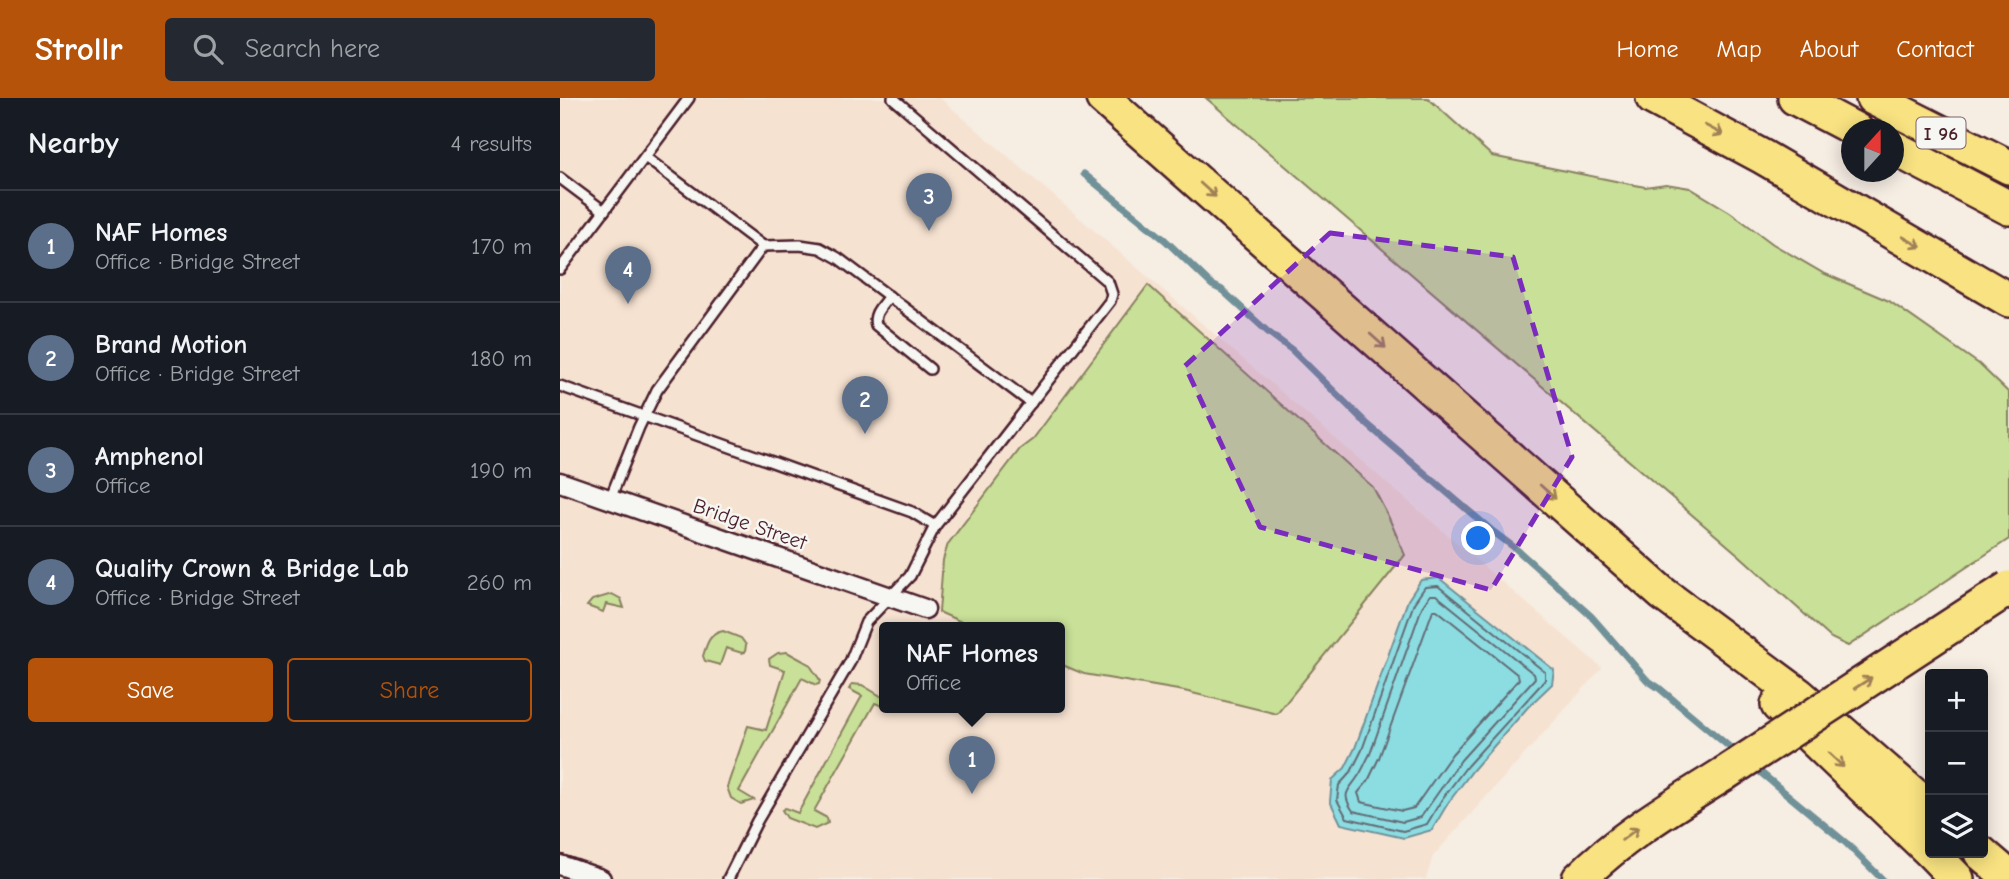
<!DOCTYPE html>
<meta charset="utf-8">
<style>
:root{--surface:#171b24;--page:#242831;--text:#f1f3f6;--muted:#9ea1a6;--line:#363941;--accent:#b45309}
body{margin:0;font-family:"Comic Neue",sans-serif;background:var(--page);color:var(--text)}
.controls{position:absolute;right:21px;bottom:21px;display:grid;overflow:hidden;border-radius:7px;box-shadow:0 4px 18px #0003}
.controls button{width:63px;height:63px;display:grid;place-items:center;padding:0;border:0;border-bottom:2px solid var(--line);background:var(--surface);color:var(--text);font:35px sans-serif}
.compass{position:absolute;left:1281px;top:21px;width:63px;height:63px;border-radius:50%;background:var(--surface);box-shadow:0 4px 18px #0003;rotate:21deg}
.you{position:absolute;left:919px;top:441px;width:24px;height:24px;margin:-18px;border:5px solid #fff;border-radius:50%;background:#1a73e8;box-shadow:0 0 0 10px #1a73e833}
.badge{display:grid;place-items:center;width:46px;height:46px;border-radius:50%;background:var(--accent);color:#fff;font-size:23px;font-weight:700}
.pin{position:absolute;translate:-50% -58px;filter:drop-shadow(0 2px 4px #0008)}
.pin::after{content:'';position:absolute;top:37px;width:24px;height:21px;background:inherit;clip-path:polygon(0 0,100% 0,50% 100%)}
.popup{position:absolute;left:319px;top:524px;width:186px;height:91px;box-sizing:border-box;display:grid;place-content:center;border-radius:7px;background:var(--surface);filter:drop-shadow(0 2px 5px #0005);font-size:23px;white-space:nowrap;color:var(--muted)}
.popup b{font-size:26px;color:var(--text)}
.popup::after{content:'';position:absolute;left:50%;top:100%;margin-left:-14px;border:14px solid transparent;border-top-color:var(--surface)}
.list{margin:0;padding:0;list-style:none}
h2{display:flex;justify-content:space-between;align-items:center;height:91px;margin:0;padding:0 28px;font-size:30px}
h2 small{font-size:23px;font-weight:400;color:var(--muted)}
.list li{display:grid;grid-template-columns:46px 1fr auto;gap:21px;align-items:center;box-sizing:border-box;height:112px;padding:0 28px;border-top:2px solid var(--line)}
.list b{display:block;font-size:26px;white-space:nowrap}
.list p{margin:0;font-size:23px;white-space:nowrap;color:var(--muted)}
.list em{font-size:23px;font-style:normal;color:var(--muted)}
.actions{display:flex;gap:14px;padding:21px 28px}
.actions a{flex:1;padding:16px 0;border:2px solid var(--accent);border-radius:7px;text-align:center;font-size:24px;color:var(--accent)}
.actions .main{background:var(--accent);color:#fff}
.icon{flex:none;width:38px;height:38px;fill:none;stroke:currentColor;stroke-width:2;stroke-linecap:round;stroke-linejoin:round}
.map{position:relative;flex:none;width:1449px;height:781px;overflow:hidden}
header{display:flex;align-items:center;gap:42px;box-sizing:border-box;height:98px;padding:0 35px;background:var(--accent);color:#fff}
header strong{font-size:33px}
nav{display:flex;gap:38px;margin-inline-start:auto;font-size:24px}
.search{width:490px;height:63px;background:var(--page);display:flex;align-items:center;gap:18px;box-sizing:border-box;padding:0 24px;border-radius:7px;color:var(--muted);font-size:26px}
main{display:flex}
aside{flex:1;background:var(--surface)}
.map>svg:first-child{display:block}
</style>
<header>
<strong>Strollr</strong>
<div class="search"><svg class="icon" aria-label="search" viewBox="0 0 24 24"><circle cx="10" cy="10" r="6"/><path d="M15 15l6 6"/></svg>Search here</div>
<nav><a>Home</a><a>Map</a><a>About</a><a>Contact</a></nav>
</header>
<main>
<aside>
<h2>Nearby<small>4 results</small></h2>
<ul class="list">
<li><span class="badge" style="background:#5c6f8a">1</span><div><b>NAF Homes</b><p>Office · Bridge Street</p></div><em>170 m</em></li>
<li><span class="badge" style="background:#5c6f8a">2</span><div><b>Brand Motion</b><p>Office · Bridge Street</p></div><em>180 m</em></li>
<li><span class="badge" style="background:#5c6f8a">3</span><div><b>Amphenol</b><p>Office</p></div><em>190 m</em></li>
<li><span class="badge" style="background:#5c6f8a">4</span><div><b>Quality Crown &amp; Bridge Lab</b><p>Office · Bridge Street</p></div><em>260 m</em></li>
</ul>
<div class="actions"><a class="main">Save</a><a>Share</a></div>
</aside>
<div class="map">
<svg width="1449" height="781" viewBox="0 0 1449 781">
<rect width="100%" height="100%" fill="#f6ede3"/>
<filter id="ink" filterUnits="userSpaceOnUse"><feTurbulence type="fractalNoise" baseFrequency=".0143" numOctaves="2"/><feDisplacementMap in="SourceGraphic" scale="14" xChannelSelector="R" yChannelSelector="G"/><feConvolveMatrix kernelMatrix="1 2 1 2 8 2 1 2 1" color-interpolation-filters="sRGB"/></filter>
<g filter="url(#ink)">
<path fill="#f6e2d1" fill-rule="evenodd" d="M0,0H380L1042,570L873,758L866,781H0ZM324,530H500V610H324Z"/>
<g fill="#c8e097" stroke="#898061" stroke-width="2">
<path d="M646,0H868L932,58L1085,89L1106,86L1130,90L1170,114L1213,146L1263,175L1329,203L1419,266L1449,295V441L1288,548L1271,540L1180,458Z"/>
<path d="M588,187L813,389L829,420L845,457L717,616L624,593L524,576L500,566V530H415L379,514L383,462L388,446L460,351L473,341Z"/>
<path d="M52,496L61,501L64,510L46,506L43,514L27,508L32,502Z"/>
<path d="M163,533L181,540L186,547L185,554L182,555L166,550L160,567L145,563L143,558C147,545 149,536 163,533Z"/>
<path d="M227,554L249,566L260,582L259,586L256,587L242,580L179,693L194,702L181,706L171,700L167,689L188,628L206,632L225,572L210,567L209,561L218,555Z"/>
<path d="M292,586L302,587L324,600V610H328L315,605L254,713L267,720L268,725L255,731L227,720L222,712L225,710L238,715L302,598L289,591Z"/>
</g>
<path fill="#8bdde2" stroke="#719199" stroke-width="2" d="M879,480L994,572L992,586L968,609L913,672L888,705L872,732L844,740L781,726L770,703L772,682L785,670L795,650L848,502L861,482Z"/>
<g fill="none" stroke-linecap="round" stroke-linejoin="round">
<g stroke="#646b74" stroke-width="2">
<path d="M878,488L985,574V582L907,668L882,701L867,726L843,733L787,720L777,702L779,687L791,674L802,652L854,505L865,489Z"/>
<path d="M870,497H876L974,576L975,580L901,662L861,719L843,724L793,713C780,694 789,693 799,677C803,671 806,663 810,656L862,509Z"/>
<path d="M873,512H877L958,577L959,581L892,656L854,710L842,713L801,704L798,695L808,683L819,660Z"/>
</g>
<g stroke="#719199" stroke-width="7">
<path d="M524,76L605,142L652,187L662,192L708,234L732,252L807,326L931,432L955,450L1031,518L1087,582L1099,590L1179,657"/>
<path d="M1194,669L1286,745L1322,781"/>
</g>
<defs>
<g id="service">
<path d="M85,59L203,148L240,147L260,150L278,160L471,305"/>
<path d="M0,80L44,113L129,0"/>
<path d="M0,171L44,113"/>
<path d="M329,198C323,207 312,216 316,227L370,271"/>
<path d="M0,288L352,414L375,428"/>
<path d="M50,401L79,329L97,292L203,148"/>
<path d="M168,781L197,723L290,564L306,524L350,478L375,428L550,203L552,196L548,184L333,0"/>
</g>
<g id="minor">
<path d="M0,384L365,511"/>
<path d="M0,767L41,781"/>
</g>
<g id="motorway">
<path d="M543,0L1103,496L1239,597L1370,711"/>
<path d="M1093,0L1203,59L1449,202"/>
<path d="M1235,0L1296,32"/>
<path d="M1313,0L1449,69"/>
<path d="M1334,50L1449,110"/>
<path d="M1218,607L1370,753"/>
<path d="M1372,755L1397,781"/>
<path d="M1421,755L1449,779"/>
<path d="M1019,781C1062,738 1113,708 1164,676"/>
</g>
</defs>
<use href="#service" stroke="#4a1f2b" stroke-width="14"/>
<use href="#minor" stroke="#4a1f2b" stroke-width="23"/>
<use href="#motorway" stroke="#4a1f2b" stroke-width="38"/>
<use href="#service" stroke="#f6f6f2" stroke-width="9"/>
<use href="#minor" stroke="#f6f6f2" stroke-width="18"/>
<use href="#motorway" stroke="#f8e281" stroke-width="33"/>
<defs>
<path id="motorway-bridge" d="M1164,676L1449,490"/>
</defs>
<use href="#motorway-bridge" stroke="#4a1f2b" stroke-width="38" stroke-linecap="butt"/>
<use href="#motorway-bridge" stroke="#f8e281" stroke-width="33"/>
</g>
<defs><path id="oneway-shaft" d="M-6 0H5M1.5-3L5.5 0L1.5 3" fill="none" stroke-width="1.6" stroke-linecap="round" stroke-linejoin="round" transform="scale(1.75)"/></defs>
<g stroke="#a18056">
<use href="#oneway-shaft" transform="translate(1154 32) rotate(28)"/>
<use href="#oneway-shaft" transform="translate(648 92) rotate(42)"/>
<use href="#oneway-shaft" transform="translate(1352 144) rotate(30)"/>
<use href="#oneway-shaft" transform="translate(818 243) rotate(42)"/>
<use href="#oneway-shaft" transform="translate(988 394) rotate(42)"/>
<use href="#oneway-shaft" transform="translate(1303 585) rotate(-33)"/>
<use href="#oneway-shaft" transform="translate(1276 662) rotate(43)"/>
<use href="#oneway-shaft" transform="translate(1070 736) rotate(-37)"/>
</g>
</g>
<path fill="#7b2cbf" fill-opacity="0.2" stroke="#7b2cbf" stroke-width="5" stroke-dasharray="14 9" stroke-linejoin="round" d="M770,135L953,159L1012,359L931,492L700,429L625,268Z"/>
<g text-anchor="middle" stroke-width="5" stroke-linejoin="round" paint-order="stroke">
<rect fill="#f6f6f2" stroke="#7e6067" stroke-width="2" x="1356.5" y="19.5" width="49" height="31" rx="5"/>
<g font-size="19" font-weight="bold" fill="#4a1f2b">
<text x="1381" y="42">I 96</text>
</g>
<g font-size="21" fill="#4a1f2b" stroke="#f6f6f2">
<text transform="translate(190 426) rotate(19)" y="7">Bridge Street</text>
</g>
</g>
</svg>
<div class="controls">
<button>+</button>
<button>−</button>
<button><svg class="icon" aria-label="layers" viewBox="0 0 24 24"><path d="M12 4l9 5-9 5-9-5zM3 14l9 5 9-5"/></svg></button>
</div>
<svg class="compass" viewBox="-18 -18 36 36"><path d="M0-13l5 13h-10z" fill="#e53935"/><path d="M0 13l5-13h-10z" fill="#9ea1a6"/></svg>
<div class="you"></div>
<div class="pin badge" style="left:412px;top:696px;background:#5c6f8a">1</div>
<div class="popup"><b>NAF Homes</b>Office</div>
<div class="pin badge" style="left:305px;top:336px;background:#5c6f8a">2</div>
<div class="pin badge" style="left:369px;top:133px;background:#5c6f8a">3</div>
<div class="pin badge" style="left:68px;top:206px;background:#5c6f8a">4</div>
</div>
</main>
